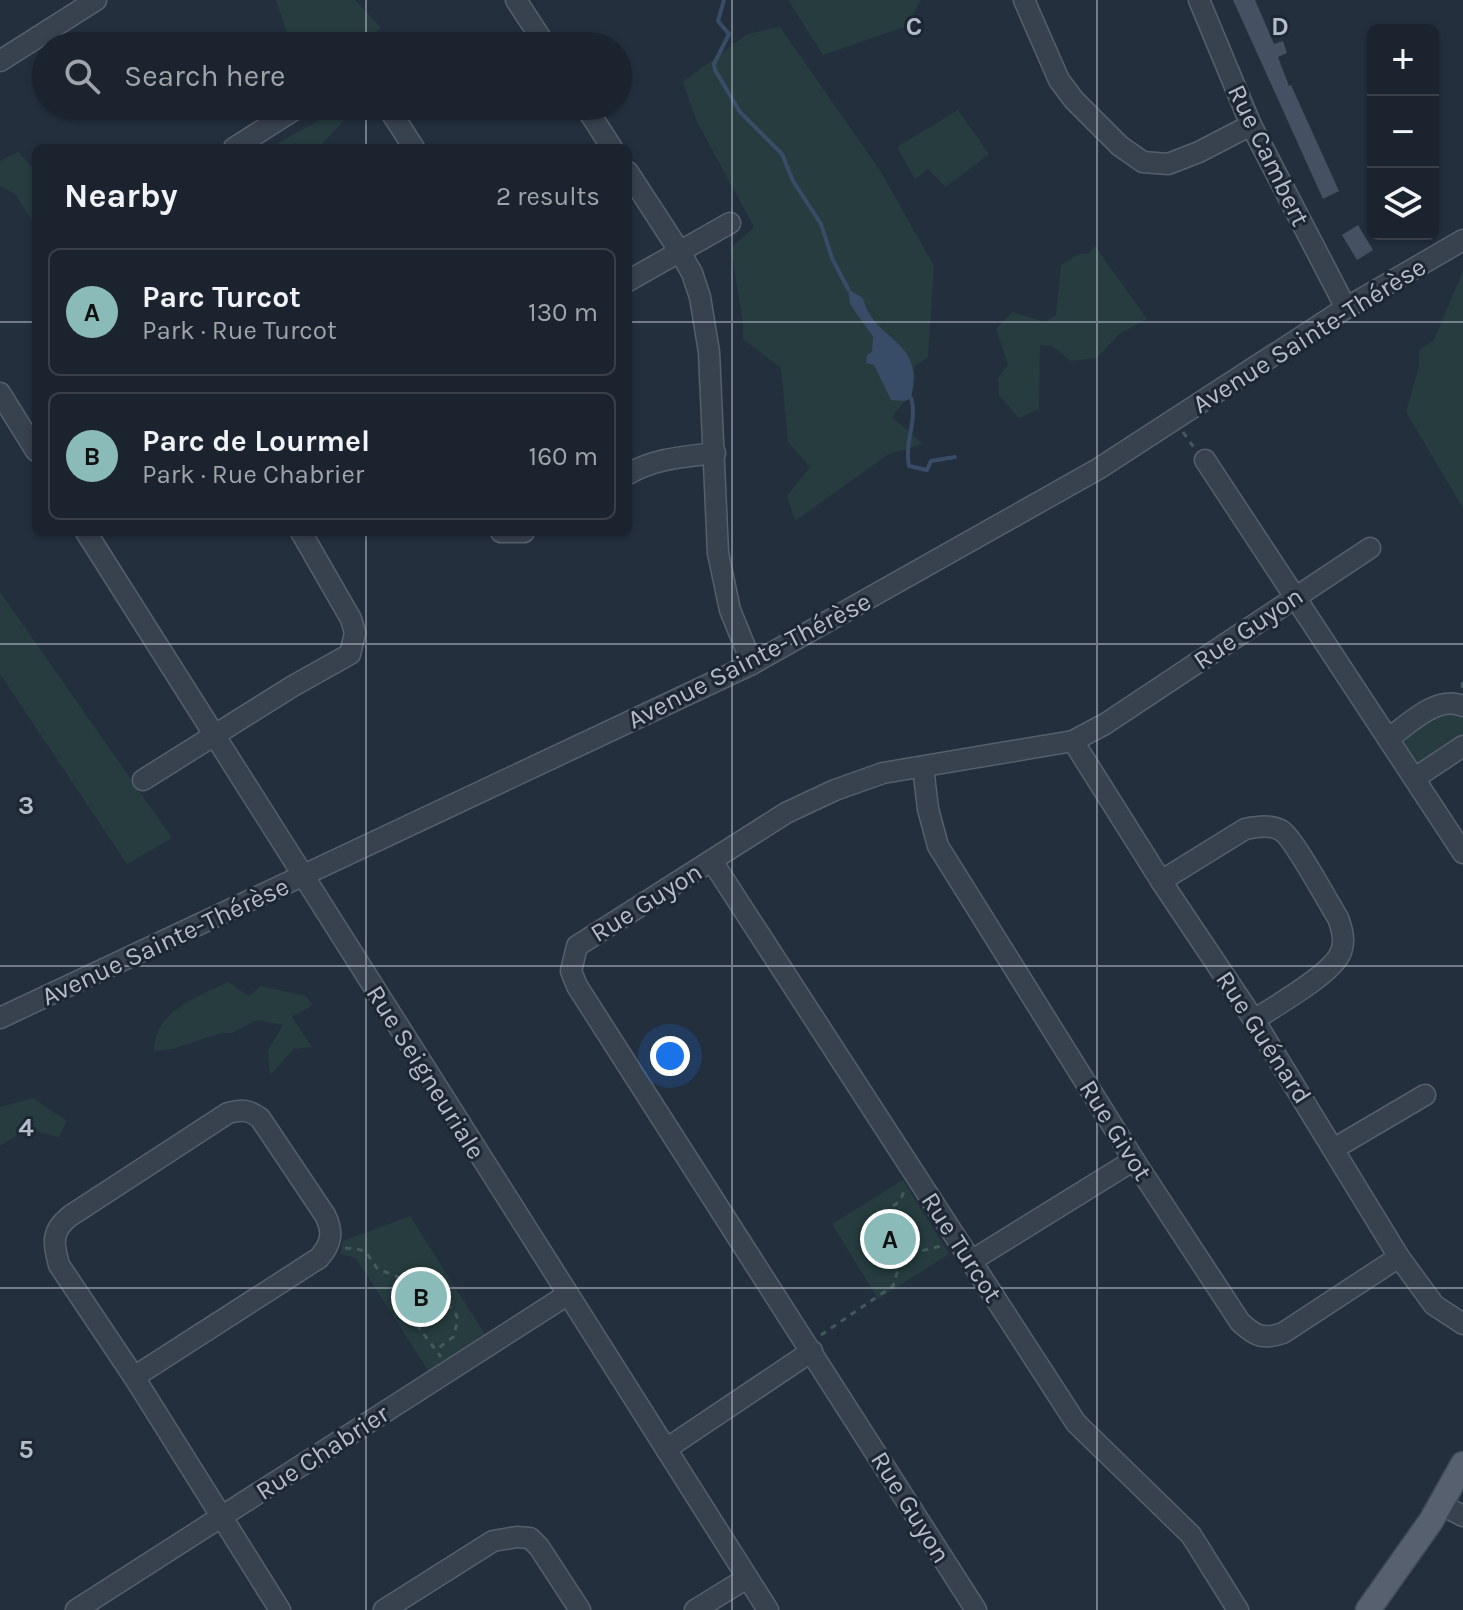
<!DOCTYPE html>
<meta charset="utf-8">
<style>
:root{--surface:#1b232e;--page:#282f3a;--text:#f1f3f6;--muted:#a0a4aa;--line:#39404a;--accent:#8bbbb9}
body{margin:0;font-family:Karla,sans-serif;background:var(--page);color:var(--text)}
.controls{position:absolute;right:24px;top:24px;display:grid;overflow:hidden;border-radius:12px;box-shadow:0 2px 6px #0004}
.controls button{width:72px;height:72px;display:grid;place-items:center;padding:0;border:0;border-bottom:2px solid var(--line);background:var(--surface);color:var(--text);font:40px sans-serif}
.you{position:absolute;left:670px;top:1056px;width:28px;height:28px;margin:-20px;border:6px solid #fff;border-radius:50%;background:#1a73e8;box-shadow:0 0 0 12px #1a73e833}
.badge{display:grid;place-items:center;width:52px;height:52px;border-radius:50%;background:var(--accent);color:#111;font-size:26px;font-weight:700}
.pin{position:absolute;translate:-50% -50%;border:4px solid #fff;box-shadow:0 2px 8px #0006}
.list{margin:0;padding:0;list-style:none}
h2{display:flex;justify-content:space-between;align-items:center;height:104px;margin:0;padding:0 32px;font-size:34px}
h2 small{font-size:26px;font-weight:400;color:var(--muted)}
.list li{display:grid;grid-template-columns:52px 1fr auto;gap:24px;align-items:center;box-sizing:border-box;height:128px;margin:0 16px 16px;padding:0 16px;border:2px solid var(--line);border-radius:12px}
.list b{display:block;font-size:30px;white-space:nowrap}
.list p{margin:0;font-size:26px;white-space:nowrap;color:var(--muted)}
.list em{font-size:26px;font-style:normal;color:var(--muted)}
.icon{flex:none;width:44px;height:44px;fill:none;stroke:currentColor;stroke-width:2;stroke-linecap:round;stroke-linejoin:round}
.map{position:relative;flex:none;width:1463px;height:1610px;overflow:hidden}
.search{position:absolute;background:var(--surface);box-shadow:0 2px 6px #0004;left:32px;top:32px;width:600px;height:88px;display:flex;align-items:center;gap:20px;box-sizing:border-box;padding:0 28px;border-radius:44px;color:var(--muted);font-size:30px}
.panel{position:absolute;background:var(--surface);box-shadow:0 2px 6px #0004;left:32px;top:144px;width:600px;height:392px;border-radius:12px}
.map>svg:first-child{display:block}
</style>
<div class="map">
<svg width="1463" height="1610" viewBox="0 0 1463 1610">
<rect width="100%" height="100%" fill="#242f3e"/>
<g fill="#263c3f">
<path d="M276,0H355L381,28L355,46H305L288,36Z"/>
<path d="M788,0H921L907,26L823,55Z"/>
<path d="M780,27L881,172L934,266L928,357L914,367L915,381L911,398L905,401L892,417L923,444L889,454L795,521L787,496L810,467L788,442L781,368L743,339V323L731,248L754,227L697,122L683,82L747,34Z"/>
<path d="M343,106H353L355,109L318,148H270Z"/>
<path d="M958,110L989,154L946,187L928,169L915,179L897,147Z"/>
<path d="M18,152L36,171V226L15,194L0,186V161Z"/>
<path d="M1095,246L1147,319L1119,334L1097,358L1071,361L1052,346L1040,345L1039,409L1019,418L999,395L998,378L1008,364L996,329L1012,312L1045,322L1056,315L1061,265L1079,254H1087Z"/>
<path d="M1463,271V508L1406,412L1419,366V350L1434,340Z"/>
<path d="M0,592L172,838L127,864L0,674Z"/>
<path d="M1463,706V746L1415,778L1389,738L1431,708Z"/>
<path d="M228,982L249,996L261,986L306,996L313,1005L292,1017L312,1047L294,1049L270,1075L268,1050L283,1025L257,1020L232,1033H221L173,1049L154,1051C154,1010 197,998 228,982Z"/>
<path d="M33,1098L67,1121L59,1137L27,1129L0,1146V1107Z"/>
<path d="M903,1180L949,1254L878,1299L832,1224Z"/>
<path d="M410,1216L486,1336L429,1372L356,1258L340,1254L343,1241Z"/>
</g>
<path fill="#394c67" d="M848,289L863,298C874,343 926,338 911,398L905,401L891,400L874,365L866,363L867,355L872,352L873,337L850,304Z"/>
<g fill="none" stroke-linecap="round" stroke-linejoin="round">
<g stroke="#394c67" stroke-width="4">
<path d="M724,0L718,21L729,34L714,64L715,70L740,112L782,154L793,181L821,224L832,258L848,289"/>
<path d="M911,398C918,419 904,442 909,466L927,470L931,461L955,457"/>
</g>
</g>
<g fill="#455162">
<path d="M1233,0H1255L1274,44L1283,41L1287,53L1278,57L1289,86L1291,85L1339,191L1323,199Z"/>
<path d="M1358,225L1373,250L1357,260L1342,235Z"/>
</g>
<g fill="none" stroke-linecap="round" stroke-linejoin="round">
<defs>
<g id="minor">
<path d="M516,0L546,46"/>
<path d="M1024,0L1059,80L1074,100L1120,146L1143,162L1168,164L1199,152L1251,125"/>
<path d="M1199,0L1251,125L1346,308"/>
<path d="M0,61L96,0"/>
<path d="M387,106L414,148"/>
<path d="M585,106L612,148"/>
<path d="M234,148L300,106"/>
<path d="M628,172L680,252L692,273L700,297L709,352L718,553L730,610L752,664"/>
<path d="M628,281L730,223"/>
<path d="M0,393L36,451"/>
<path d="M1205,460L1463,853"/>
<path d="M628,474C656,458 683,457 715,453"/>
<path d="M86,532L768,1610"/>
<path d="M501,532H524"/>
<path d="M1389,738C1410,723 1437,695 1463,706"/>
<path d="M1073,741L1161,881L1254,1020L1399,1257L1434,1305L1463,1324"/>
<path d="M923,767L928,809L938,846L1134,1160L1240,1322C1255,1336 1263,1340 1283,1333L1399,1257"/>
<path d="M1415,778L1463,746"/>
<path d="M143,780L293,686L350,654L355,633L351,619L301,532"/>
<path d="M712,861L1076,1423L1191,1535L1238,1610"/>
<path d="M1161,881L1245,829C1256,827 1271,824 1282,831C1294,839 1328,902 1338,918C1342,929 1346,942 1340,954C1330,975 1275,1006 1254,1020"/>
<path d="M0,1018L752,664L1098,469L1346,308L1463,240"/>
<path d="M1335,1148L1425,1095"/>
<path d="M971,1261L1134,1160"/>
<path d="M134,1377L319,1258C331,1244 334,1233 325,1215L260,1118C249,1110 242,1109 228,1113L70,1216C51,1231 53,1243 59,1265L134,1377L280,1610"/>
<path d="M666,1449L812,1351"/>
<path d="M1440,1504L1463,1516"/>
<path d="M76,1610L567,1295"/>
<path d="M384,1610L493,1541L517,1537L530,1538L539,1547L580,1610"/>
<path d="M695,1610L747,1578"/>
<path d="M976,1610L577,986L571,971L577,946L786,813L835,790L883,773L1073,741L1105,724L1370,548"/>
</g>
<path id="major" d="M1368,1610L1431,1521L1463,1464"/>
</defs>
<use href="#minor" stroke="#565f6c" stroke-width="23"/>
<use href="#major" stroke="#414a57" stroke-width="27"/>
<g stroke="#44595c" stroke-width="3" stroke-dasharray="6 6" stroke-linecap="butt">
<path d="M1183,432L1195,449"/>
<path d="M1462,688L1463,678"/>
<path d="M893,1206L900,1201L905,1189"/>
<path d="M345,1248C370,1250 364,1251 377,1268C392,1276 414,1278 418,1299C420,1306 416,1317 417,1325L441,1357"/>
<path d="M891,1249L896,1257"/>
<path d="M435,1302C448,1304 454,1307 458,1320L453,1337L436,1350"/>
<path d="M821,1335L893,1286L898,1270L896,1257L941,1246"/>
</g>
<use href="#minor" stroke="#38414e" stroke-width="20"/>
<use href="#major" stroke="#56606e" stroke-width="24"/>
</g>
<path fill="none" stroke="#b4bcc9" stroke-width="2" stroke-opacity="0.55" d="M366,0V46M732,0V1610M1097,0V1610M366,106V148M0,322H36M628,322H1463M366,532V1610M0,644H1463M0,966H1463M0,1288H1463"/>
<g text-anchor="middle" stroke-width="6" stroke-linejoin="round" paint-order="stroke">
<g font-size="26" fill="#b4bcc9" stroke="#1d2633">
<text transform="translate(1269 155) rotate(64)" y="9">Rue Cambert</text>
<text transform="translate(1309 335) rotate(-32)" y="9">Avenue Sainte-Thérèse</text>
<text transform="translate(1248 628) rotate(-34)" y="9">Rue Guyon</text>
<text transform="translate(749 660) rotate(-27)" y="9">Avenue Sainte-Thérèse</text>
<text transform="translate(646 902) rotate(-32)" y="9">Rue Guyon</text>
<text transform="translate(165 941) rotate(-25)" y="9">Avenue Sainte-Thérèse</text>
<text transform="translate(1264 1037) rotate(57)" y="9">Rue Guénard</text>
<text transform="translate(426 1072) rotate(58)" y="9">Rue Seigneuriale</text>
<text transform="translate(1116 1130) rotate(58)" y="9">Rue Givot</text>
<text transform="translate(962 1247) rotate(57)" y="9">Rue Turcot</text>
<text transform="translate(322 1452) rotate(-33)" y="9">Rue Chabrier</text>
<text transform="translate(911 1507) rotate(58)" y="9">Rue Guyon</text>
</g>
</g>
<g font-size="26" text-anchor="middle" font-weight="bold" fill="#b4bcc9" stroke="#1d2633" stroke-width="6" stroke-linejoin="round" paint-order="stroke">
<text x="914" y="35">C</text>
<text x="1280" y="35">D</text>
<text x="26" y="814">3</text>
<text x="26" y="1136">4</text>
<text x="26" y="1458">5</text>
</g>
</svg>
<div class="controls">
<button>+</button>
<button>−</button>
<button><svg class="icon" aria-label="layers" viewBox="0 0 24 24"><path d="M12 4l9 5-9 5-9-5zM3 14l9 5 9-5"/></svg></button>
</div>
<div class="you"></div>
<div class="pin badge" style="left:890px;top:1239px">A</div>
<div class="pin badge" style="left:421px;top:1297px">B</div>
<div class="search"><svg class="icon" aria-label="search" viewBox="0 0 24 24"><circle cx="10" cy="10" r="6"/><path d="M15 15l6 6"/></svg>Search here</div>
<section class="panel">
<h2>Nearby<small>2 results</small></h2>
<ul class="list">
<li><span class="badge">A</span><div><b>Parc Turcot</b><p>Park · Rue Turcot</p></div><em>130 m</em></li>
<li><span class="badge">B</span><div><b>Parc de Lourmel</b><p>Park · Rue Chabrier</p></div><em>160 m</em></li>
</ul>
</section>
</div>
